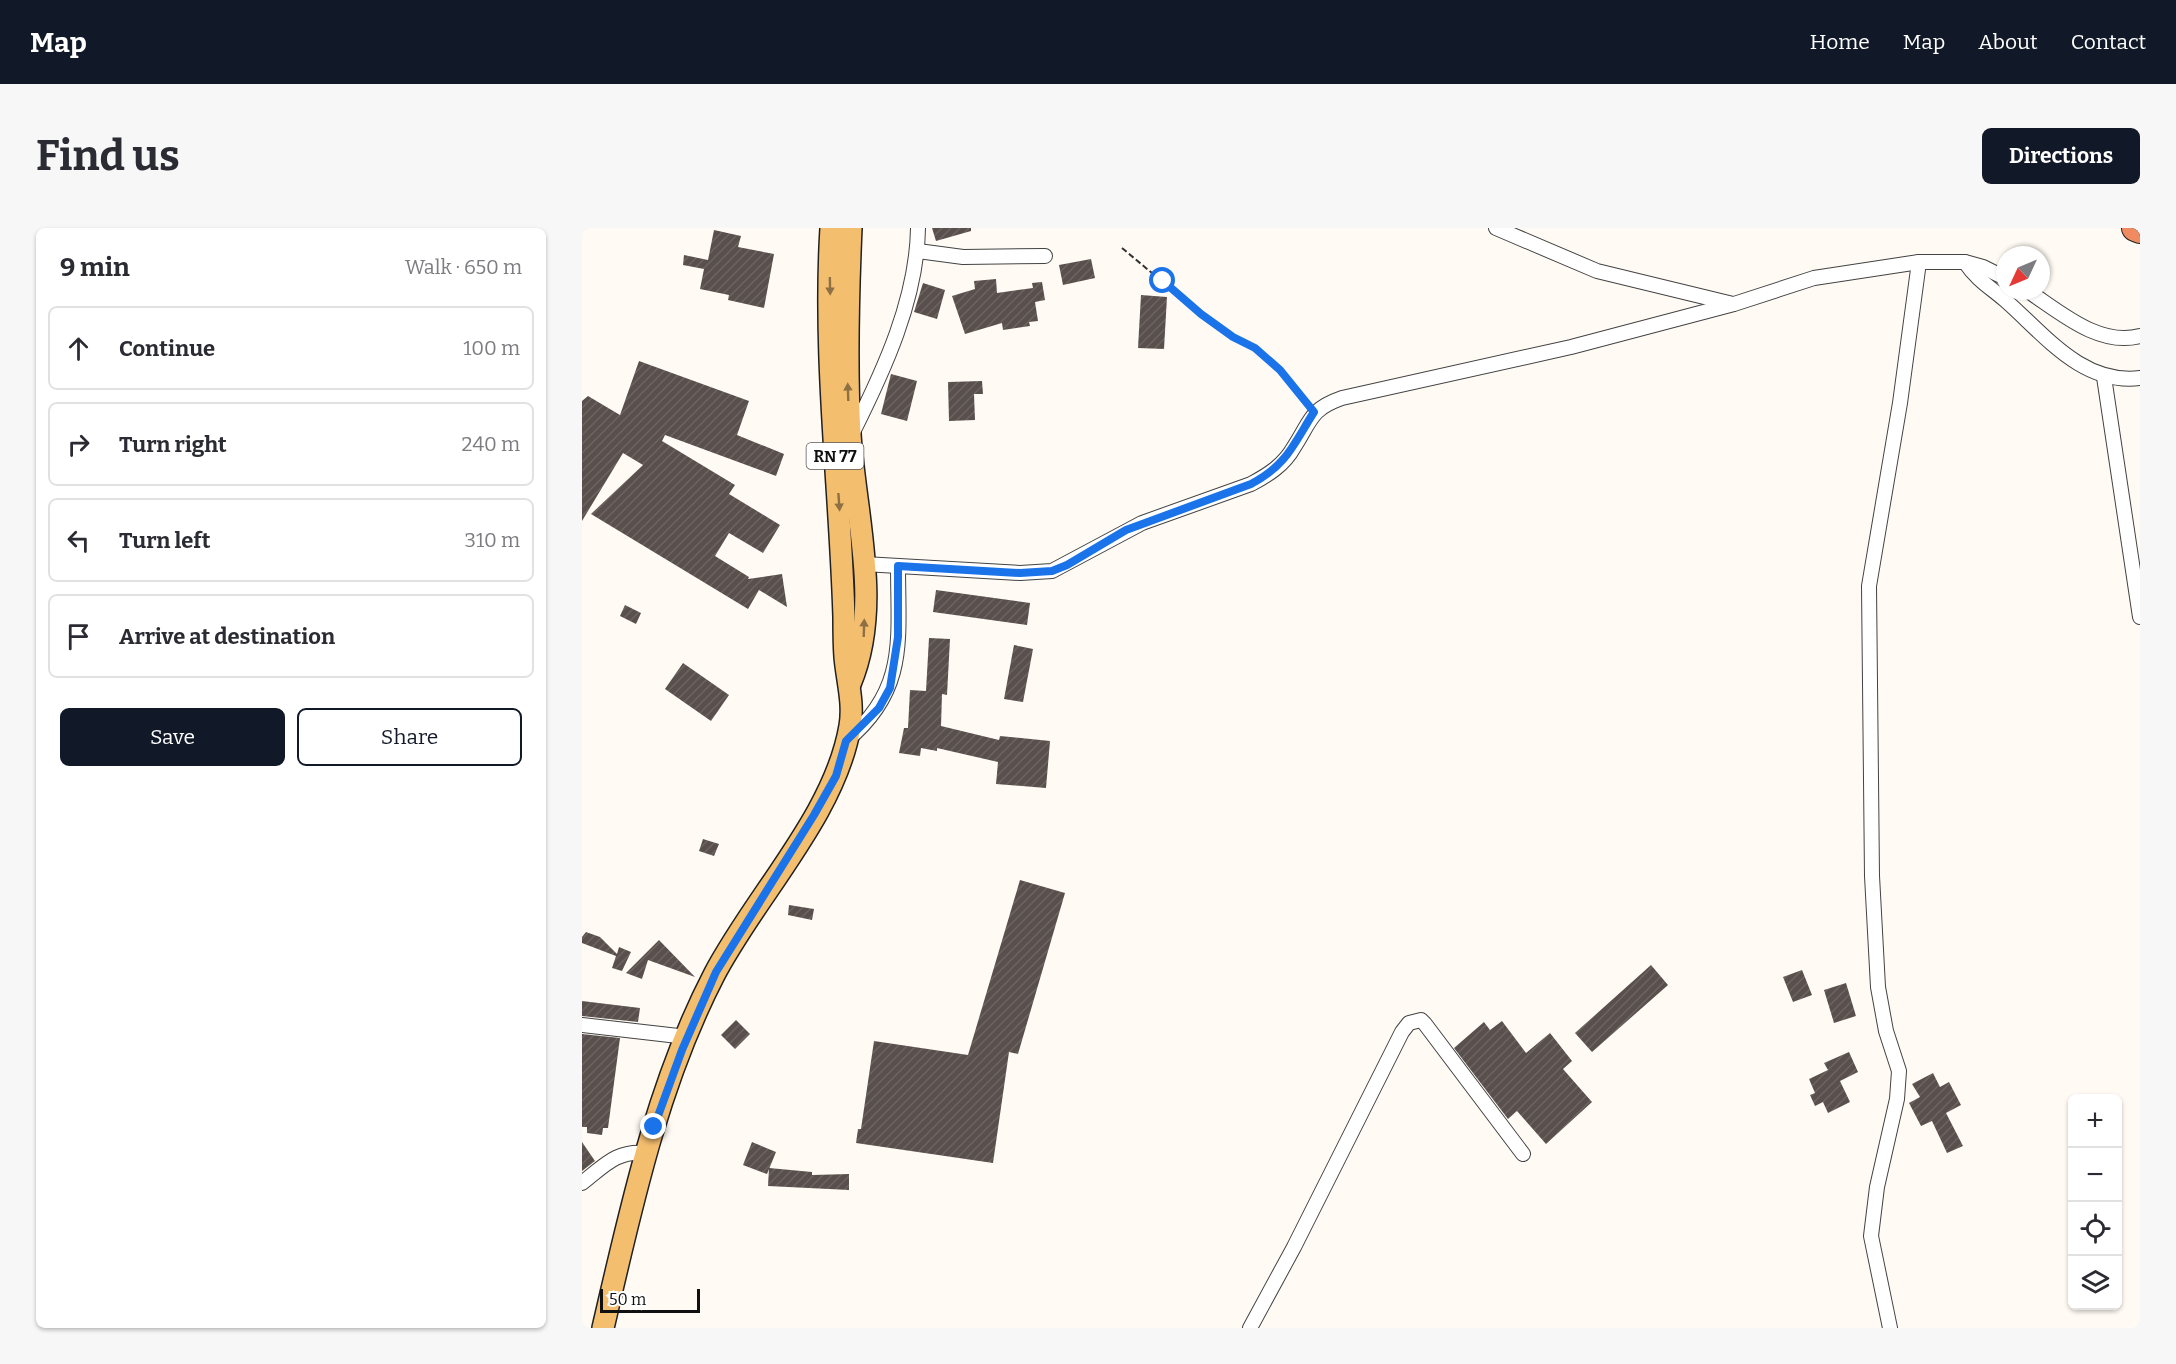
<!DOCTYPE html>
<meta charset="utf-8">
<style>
:root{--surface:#fff;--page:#f7f7f7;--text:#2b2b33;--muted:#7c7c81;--line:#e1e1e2;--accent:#111827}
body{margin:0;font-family:Bitter,serif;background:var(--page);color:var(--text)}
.controls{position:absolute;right:18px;bottom:18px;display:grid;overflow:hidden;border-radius:9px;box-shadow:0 2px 4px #0004}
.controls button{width:54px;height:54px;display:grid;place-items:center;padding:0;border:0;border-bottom:2px solid var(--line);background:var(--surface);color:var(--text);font:30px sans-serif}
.compass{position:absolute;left:1414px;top:18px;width:54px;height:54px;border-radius:50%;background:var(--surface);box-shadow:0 2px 4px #0004;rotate:226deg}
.scale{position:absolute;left:18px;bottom:15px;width:100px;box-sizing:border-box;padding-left:6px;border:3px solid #101010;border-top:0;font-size:16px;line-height:21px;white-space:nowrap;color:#101010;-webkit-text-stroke:4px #fff;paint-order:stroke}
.stop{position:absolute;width:18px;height:18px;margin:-14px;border:4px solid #1a73e8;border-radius:50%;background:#fff}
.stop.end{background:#1a73e8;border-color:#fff;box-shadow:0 2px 6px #0008}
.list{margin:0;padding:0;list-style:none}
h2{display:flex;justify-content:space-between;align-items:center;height:78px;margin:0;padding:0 24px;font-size:26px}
h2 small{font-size:20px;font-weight:400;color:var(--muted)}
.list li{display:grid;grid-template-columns:39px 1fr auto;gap:18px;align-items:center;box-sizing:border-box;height:84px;margin:0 12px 12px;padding:0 12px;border:2px solid var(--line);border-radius:9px}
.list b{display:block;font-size:22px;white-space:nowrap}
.list em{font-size:20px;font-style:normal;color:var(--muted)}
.actions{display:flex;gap:12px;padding:18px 24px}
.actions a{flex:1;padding:14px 0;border:2px solid var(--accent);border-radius:9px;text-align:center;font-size:21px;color:var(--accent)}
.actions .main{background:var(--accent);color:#fff}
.icon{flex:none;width:33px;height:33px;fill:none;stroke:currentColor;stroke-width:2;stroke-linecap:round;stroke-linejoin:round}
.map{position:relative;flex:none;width:1558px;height:1100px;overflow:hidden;border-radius:9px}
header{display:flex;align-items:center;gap:36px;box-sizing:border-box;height:84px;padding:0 30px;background:var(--accent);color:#fff}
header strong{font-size:28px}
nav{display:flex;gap:33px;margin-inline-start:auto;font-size:21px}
.intro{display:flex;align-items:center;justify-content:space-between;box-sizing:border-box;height:144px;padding:0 36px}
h1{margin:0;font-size:42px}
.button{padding:15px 27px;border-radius:9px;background:var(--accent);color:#fff;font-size:21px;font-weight:700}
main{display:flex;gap:36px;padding:0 36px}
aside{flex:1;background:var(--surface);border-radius:9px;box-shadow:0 2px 4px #0004}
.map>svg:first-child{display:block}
</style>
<header>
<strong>Map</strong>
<nav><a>Home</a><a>Map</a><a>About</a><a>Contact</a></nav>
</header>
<div class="intro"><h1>Find us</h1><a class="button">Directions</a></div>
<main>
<aside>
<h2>9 min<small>Walk · 650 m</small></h2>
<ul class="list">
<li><svg class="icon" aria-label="ahead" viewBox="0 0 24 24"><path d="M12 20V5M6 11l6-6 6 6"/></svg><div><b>Continue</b></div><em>100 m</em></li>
<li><svg class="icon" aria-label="right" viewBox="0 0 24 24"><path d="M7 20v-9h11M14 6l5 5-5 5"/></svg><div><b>Turn right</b></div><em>240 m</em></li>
<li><svg class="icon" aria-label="left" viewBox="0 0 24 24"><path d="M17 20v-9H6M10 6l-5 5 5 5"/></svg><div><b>Turn left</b></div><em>310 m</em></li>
<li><svg class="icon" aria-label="arrive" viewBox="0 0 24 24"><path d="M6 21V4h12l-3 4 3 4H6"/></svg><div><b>Arrive at destination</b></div></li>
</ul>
<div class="actions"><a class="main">Save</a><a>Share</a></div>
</aside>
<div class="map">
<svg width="1558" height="1100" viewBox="0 0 1558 1100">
<defs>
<pattern id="building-hatch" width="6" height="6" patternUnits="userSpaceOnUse" patternTransform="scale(1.5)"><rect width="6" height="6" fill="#594f4d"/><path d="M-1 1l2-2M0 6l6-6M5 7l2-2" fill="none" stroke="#6c6462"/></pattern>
</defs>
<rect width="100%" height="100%" fill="#fffbf4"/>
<g fill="url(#building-hatch)">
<path d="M350,0H389V3L354,13Z"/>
<path d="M132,2L159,8L156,19L192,26L182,80L146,72L147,67L118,61L122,41L101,37L102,27L126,32Z"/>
<path d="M509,31L513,50L481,57L477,37Z"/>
<path d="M414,51L415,65L451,60L450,55L460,54L463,72L453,74L456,93L447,94L448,98L421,102L420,95L383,106L370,68L393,61L392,53Z"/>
<path d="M341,55L363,62L355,91L332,84Z"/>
<path d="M559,67L585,69L582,121L556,120Z"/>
<path d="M57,133L167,173L155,207L202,226L194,248L83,207L80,213L153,257L147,266L198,297L181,325L147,305L133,328L167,349L166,351L200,346L205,379L177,362L166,381L9,286L61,237L41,225L0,293V173L6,168L38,187Z"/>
<path d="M309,146L335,153L325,193L299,186Z"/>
<path d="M400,153L401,166H392L393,192L367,193L366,154Z"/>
<path d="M354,362L448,375L445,397L351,384Z"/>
<path d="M43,377L59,385L54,396L38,388Z"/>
<path d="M347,410L368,411L365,467L360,466L359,498L417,512L418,508L468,513L464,560L414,556L416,534L355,520V523L339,520L338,528L317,525L322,500H326L328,462L344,463Z"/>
<path d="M432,417L451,421L441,474L422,471Z"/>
<path d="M101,435L147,467L129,493L83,461Z"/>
<path d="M121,611L137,616L132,628L117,623Z"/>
<path d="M438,652L483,665L436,826L427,824L411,935L274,915L276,901H279L292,813L386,827Z"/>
<path d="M207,677L232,681L230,692L206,687Z"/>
<path d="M4,704L18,709L35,726L37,719L49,724L40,743L30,740L34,728L0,715V709Z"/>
<path d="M77,712L113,749L66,732L60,751L44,745Z"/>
<path d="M1069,737L1086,757L1010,824L993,805Z"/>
<path d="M1220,742L1230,767L1211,774L1201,749Z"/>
<path d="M1264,755L1274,788L1252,795L1242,762Z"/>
<path d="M0,773L58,780L56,794L0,788Z"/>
<path d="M154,792L168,806L153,821L139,807Z"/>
<path d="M920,793L944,825L968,805L990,833L981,841L1010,874L964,916L935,883L926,891L872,820L902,794L908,802Z"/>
<path d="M0,806L38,810L26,900H21L20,907L5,905V899H0Z"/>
<path d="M1267,824L1276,844L1258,853L1268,874L1246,885L1241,874L1233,878L1228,867L1233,865L1227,851L1246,842L1242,835Z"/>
<path d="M1351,845L1358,859L1367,854L1379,877L1364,885L1381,918L1365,925L1350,893L1339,898L1327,875L1338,869L1330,856Z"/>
<path d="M0,914L13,933L0,943Z"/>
<path d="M170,914L194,924L185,946L161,937Z"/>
<path d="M187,940L230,944V947L267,946V962L186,958Z"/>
</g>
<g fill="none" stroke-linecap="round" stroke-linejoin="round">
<defs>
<g id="street">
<path d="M914,0L1015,43L1151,76"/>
<path d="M336,23L381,29L463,28"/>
<path d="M1383,34C1395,52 1408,59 1423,72C1463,107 1500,157 1558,150"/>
<path d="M1446,63C1478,84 1517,119 1558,108"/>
<path d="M1522,149L1558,389"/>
<path d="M271,204C302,142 335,71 336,0"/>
<path d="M282,336L438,345L470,343L560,295L669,256C686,247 702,237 712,219C729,193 728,181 760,170L989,119L1152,76L1232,50L1337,34H1383L1401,39L1423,50"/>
<path d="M264,513C326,462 316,411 316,338"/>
<path d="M0,797L105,809"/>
<path d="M0,955C22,938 34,922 64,925"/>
<path d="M668,1100L712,1019L820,804L827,795L839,792L843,796L941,926"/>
<path d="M1308,1100L1289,1008L1295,959L1315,871L1317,843L1304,803L1296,759L1290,648L1287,358L1318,175L1337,34"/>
</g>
<g id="primary">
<path d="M268,456C301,378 273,287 268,206C264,138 266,69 269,0"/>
<path d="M21,1100C49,980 75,857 132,747C173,668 253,587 268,498C272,475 265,452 263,429C262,416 262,402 262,389C258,259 241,129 249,0"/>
</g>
<path id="highway" d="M1553,0L1558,2"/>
</defs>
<use href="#street" stroke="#434343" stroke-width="16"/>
<use href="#primary" stroke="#212121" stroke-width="24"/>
<use href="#highway" stroke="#212121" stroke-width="28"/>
<path stroke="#323232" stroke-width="2" stroke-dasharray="6 3" stroke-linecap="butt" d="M540,20L619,86L651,109L673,120L698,142L724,175"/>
<use href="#street" stroke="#fff" stroke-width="14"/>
<use href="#primary" stroke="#f4be6f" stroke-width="21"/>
<use href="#highway" stroke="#f08b61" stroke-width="26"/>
</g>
<defs><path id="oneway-solid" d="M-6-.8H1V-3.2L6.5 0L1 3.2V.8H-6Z" transform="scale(1.5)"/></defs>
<g fill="#8d7044">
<use href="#oneway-solid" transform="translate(248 58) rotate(89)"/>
<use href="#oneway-solid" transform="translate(266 164) rotate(-92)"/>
<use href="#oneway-solid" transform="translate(257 274) rotate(86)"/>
<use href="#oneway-solid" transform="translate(282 400) rotate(-88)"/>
</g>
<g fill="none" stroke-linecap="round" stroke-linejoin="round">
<path stroke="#1a73e8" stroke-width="8" d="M72,899L100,822L134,744L232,587L254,548L264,513L297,480L308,460L316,409V338L438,345L470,343L485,337L544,302L669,256C705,237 711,217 732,184L698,142L673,120L651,109L619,86L581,53"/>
</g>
<g text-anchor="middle" stroke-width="6" stroke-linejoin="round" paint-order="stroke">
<rect fill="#fff" stroke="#585858" stroke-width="1.5" x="224.5" y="215" width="57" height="26" rx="4.5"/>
<g font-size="16" font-weight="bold" fill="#101010">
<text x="253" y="234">RN 77</text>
</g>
</g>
</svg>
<div class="controls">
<button>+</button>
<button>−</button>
<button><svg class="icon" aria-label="locate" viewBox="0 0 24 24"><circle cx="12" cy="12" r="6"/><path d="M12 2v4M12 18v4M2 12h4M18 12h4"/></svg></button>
<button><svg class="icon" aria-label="layers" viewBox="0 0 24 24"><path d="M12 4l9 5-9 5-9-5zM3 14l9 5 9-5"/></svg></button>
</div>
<svg class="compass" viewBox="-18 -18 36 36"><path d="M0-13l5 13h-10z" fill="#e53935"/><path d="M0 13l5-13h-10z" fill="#7c7c81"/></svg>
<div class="scale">50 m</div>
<div class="stop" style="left:581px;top:53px"></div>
<div class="stop end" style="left:72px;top:899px"></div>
</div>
</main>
